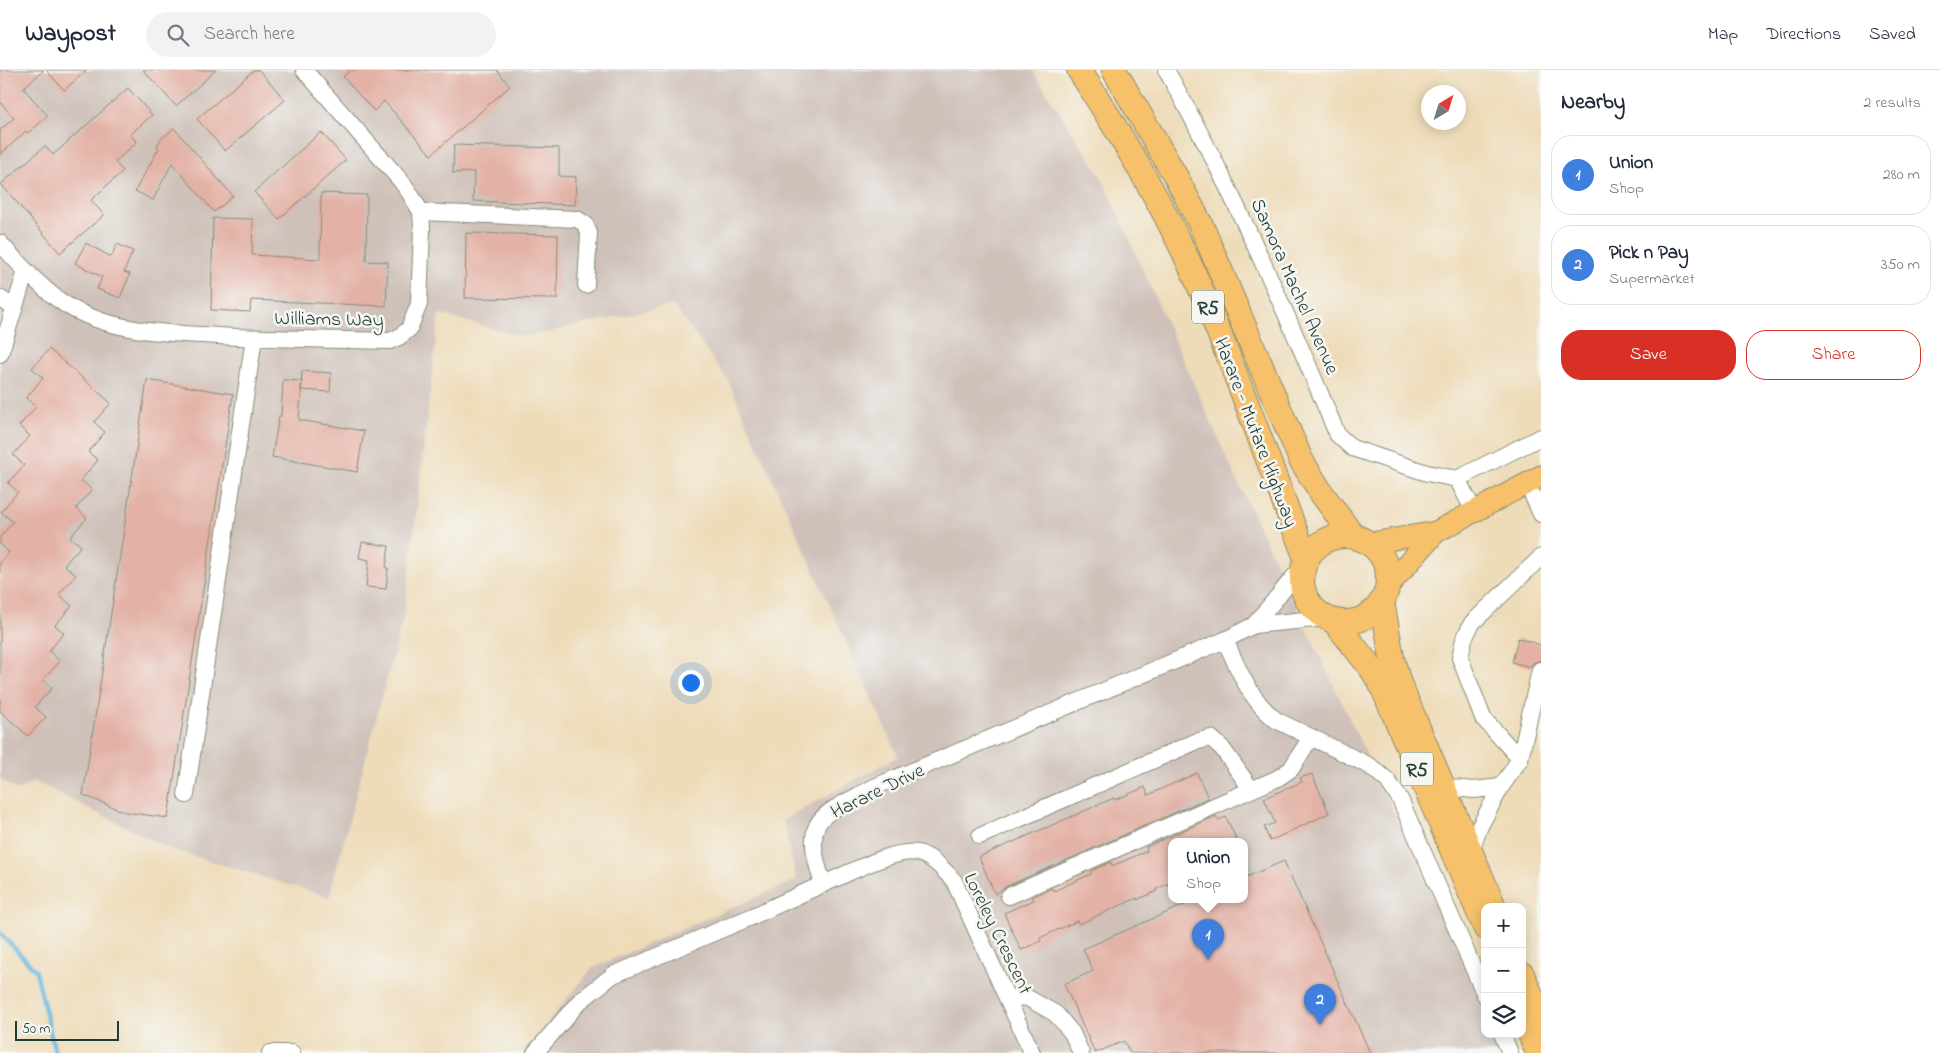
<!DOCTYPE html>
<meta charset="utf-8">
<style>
:root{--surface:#fff;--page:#f2f2f3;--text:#1f2937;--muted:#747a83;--line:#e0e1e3;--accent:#d93025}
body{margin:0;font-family:"Indie Flower",sans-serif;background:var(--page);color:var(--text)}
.controls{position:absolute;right:15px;bottom:15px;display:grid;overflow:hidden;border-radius:10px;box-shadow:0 2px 12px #0003}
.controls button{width:45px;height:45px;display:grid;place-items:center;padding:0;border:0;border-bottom:1px solid var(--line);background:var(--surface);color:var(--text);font:25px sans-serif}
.compass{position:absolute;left:1421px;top:15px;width:45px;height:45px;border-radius:50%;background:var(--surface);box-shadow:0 2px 12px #0003;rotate:38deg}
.scale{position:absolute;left:15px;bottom:12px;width:104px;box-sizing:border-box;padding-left:5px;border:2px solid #1f3d34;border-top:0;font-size:14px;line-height:18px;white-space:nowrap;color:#1f3d34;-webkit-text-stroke:4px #f6f6f2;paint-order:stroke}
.you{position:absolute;left:690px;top:612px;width:18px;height:18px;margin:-12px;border:4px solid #fff;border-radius:50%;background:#1a73e8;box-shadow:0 0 0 8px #1a73e833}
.badge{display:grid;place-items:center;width:32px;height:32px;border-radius:50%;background:var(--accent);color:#fff;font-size:16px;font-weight:700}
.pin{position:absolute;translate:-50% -41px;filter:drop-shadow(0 1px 2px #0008)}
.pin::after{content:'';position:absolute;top:26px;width:18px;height:15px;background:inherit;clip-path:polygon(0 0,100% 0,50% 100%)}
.popup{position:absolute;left:1168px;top:768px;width:80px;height:65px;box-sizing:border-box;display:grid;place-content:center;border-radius:10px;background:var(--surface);filter:drop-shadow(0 1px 4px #0005);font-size:16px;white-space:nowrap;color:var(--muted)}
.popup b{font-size:19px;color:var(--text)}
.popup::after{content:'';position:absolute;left:50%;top:100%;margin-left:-10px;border:10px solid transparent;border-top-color:var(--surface)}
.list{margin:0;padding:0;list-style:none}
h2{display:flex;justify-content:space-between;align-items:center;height:65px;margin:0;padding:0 20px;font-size:21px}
h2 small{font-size:16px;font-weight:400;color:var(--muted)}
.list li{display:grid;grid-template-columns:32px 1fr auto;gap:15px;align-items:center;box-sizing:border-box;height:80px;margin:0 10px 10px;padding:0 10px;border:1px solid var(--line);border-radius:20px}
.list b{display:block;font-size:19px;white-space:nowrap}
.list p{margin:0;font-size:16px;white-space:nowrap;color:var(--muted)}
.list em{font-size:16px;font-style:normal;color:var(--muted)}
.actions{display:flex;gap:10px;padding:15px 20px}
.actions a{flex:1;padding:11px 0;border:1px solid var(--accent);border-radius:20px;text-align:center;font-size:18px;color:var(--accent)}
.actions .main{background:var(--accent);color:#fff}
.icon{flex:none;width:28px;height:28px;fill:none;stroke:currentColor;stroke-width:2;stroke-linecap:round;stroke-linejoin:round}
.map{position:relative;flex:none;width:1541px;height:983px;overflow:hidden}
header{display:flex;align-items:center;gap:30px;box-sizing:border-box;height:70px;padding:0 25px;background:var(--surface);border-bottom:1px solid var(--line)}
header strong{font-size:24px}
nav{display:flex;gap:28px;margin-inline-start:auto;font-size:18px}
.search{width:350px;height:45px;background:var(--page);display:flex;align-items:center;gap:12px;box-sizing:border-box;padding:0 18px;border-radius:28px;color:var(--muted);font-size:19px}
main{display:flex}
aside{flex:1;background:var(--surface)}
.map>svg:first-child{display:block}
</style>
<header>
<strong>Waypost</strong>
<div class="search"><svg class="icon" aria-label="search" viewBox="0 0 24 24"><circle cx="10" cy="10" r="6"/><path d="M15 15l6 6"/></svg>Search here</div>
<nav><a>Map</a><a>Directions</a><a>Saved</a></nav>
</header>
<main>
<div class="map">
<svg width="1541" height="983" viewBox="0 0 1541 983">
<rect width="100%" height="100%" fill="#f6f6f2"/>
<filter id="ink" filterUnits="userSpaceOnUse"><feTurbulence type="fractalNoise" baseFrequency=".02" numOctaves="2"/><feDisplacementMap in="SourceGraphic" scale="10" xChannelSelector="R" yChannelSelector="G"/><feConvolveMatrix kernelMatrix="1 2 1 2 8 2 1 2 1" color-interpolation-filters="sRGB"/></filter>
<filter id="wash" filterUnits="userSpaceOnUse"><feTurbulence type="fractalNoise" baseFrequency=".0096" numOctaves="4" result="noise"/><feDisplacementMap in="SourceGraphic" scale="20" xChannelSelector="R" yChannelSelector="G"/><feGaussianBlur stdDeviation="1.12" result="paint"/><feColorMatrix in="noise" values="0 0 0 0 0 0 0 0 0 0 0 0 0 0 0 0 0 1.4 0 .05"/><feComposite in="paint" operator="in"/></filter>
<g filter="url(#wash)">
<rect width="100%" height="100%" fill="#eedcb9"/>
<path fill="#cfc1ba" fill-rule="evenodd" d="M0,0H1032L1102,108L1235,406L1485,936V964H1498L1507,983H523L592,898L796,810L783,750L898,686L727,309L673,235L524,267L439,244L405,540L329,827L170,779L34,711L17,721L0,708ZM1172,771H1244V829H1172Z"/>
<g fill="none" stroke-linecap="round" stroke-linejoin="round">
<path stroke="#5bb6d9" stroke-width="4.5" d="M0,863L36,901L55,983"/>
</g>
<g id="blocks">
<g fill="#e3b1a5">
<path d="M0,0H44L23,18L48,46L28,63L26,61L0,85V60L14,48L0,32Z"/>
<path d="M46,0H87L64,20Z"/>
<path d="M143,0H216L176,36Z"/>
<path d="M254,0H259L285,30L225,81L197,49Z"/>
<path d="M350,0H497L510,16L431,85L384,31L374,41L343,7Z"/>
<path d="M128,18L152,45L130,65L137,72L115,92L123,101L91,130L104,145L60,183L1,114L45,76L53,85Z"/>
<path d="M174,58L233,126L214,142L172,93L153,130L135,121L159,78L157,76L160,70Z"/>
<path d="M321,62L346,90L279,149L254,122Z"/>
<path d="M454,75L559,78V106L576,107L575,135L473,131L474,102L453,103Z"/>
<path d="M321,123L367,125L366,191L388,192L386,236L251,230L250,242L211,240L213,148L253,149L252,185L320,189Z"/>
<path d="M466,163L558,165L557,229L465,228Z"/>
<path d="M86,173L111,187L117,174L133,181L124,202L130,204L120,228L97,219L102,207L75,193Z"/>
<path d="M49,279L111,333L94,352L105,362L88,382L98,390L81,410L92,420L76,438L87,448L70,467L81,476L64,495L76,505L59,524L72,536L55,555L64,563L49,581L60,591L43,610L52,618L35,637L46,647L28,666L0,641V493L9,482L0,474V467L13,452L1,442L18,422L8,413L24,395L13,385L30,366L19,356L36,337L26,328L43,308L32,298Z"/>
<path d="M302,301L331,303L330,322L301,320Z"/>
<path d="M147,310L233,324L168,748L125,742L83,725Z"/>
<path d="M283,310L302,311L299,350L364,361L357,402L272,387L279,346H281Z"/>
<path d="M362,472L389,476L386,498H388L386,519L366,517L369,490L359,488Z"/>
<path d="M1518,568L1541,575V590L1533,593L1530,597L1512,592Z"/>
<path d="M1197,703L1208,728L1005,817L995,824L979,787L1114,728L1115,730L1145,717L1148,725Z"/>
<path d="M1312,704L1329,743L1270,771L1264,757L1275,753L1264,728L1302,712L1300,708Z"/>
<path d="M1216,746L1218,750L1226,747L1237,771H1172V812L1156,819L1157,821L1137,830V828L1079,854L1077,851L1040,868L1041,871L1021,880L1004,843L1034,830L1032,827L1052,818L1054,821L1091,804V801L1111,792L1112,796L1147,781L1146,777Z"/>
<path d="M1284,791L1370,983H1130L1124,971L1095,983L1064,914L1093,901L1083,879L1198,829H1244V808Z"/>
</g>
</g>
</g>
<g filter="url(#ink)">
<use href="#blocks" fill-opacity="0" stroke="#868c76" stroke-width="1"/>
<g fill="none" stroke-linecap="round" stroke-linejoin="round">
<defs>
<g id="minor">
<path d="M1166,0C1183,29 1198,60 1214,90C1259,180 1299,272 1337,364L1352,378L1427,403L1457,409L1541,367"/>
<path d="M421,142L577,149L585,154L589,163L586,215"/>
<path d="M0,173C20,195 47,225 73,239C118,263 169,263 218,266C276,269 333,270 390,271L399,267L409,259L419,234L422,159L421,142L409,122L401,111L304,0"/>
<path d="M0,228L14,238"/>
<path d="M0,284L26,201"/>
<path d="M1457,409L1474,441"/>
<path d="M1527,413L1541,444"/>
<path d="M1254,555L1303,496"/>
<path d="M1225,570C1239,600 1249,629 1276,650L1370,696L1387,710L1400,729L1485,925"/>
<path d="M1520,689L1483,648L1460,588L1464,569L1472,553L1541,487"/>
<path d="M1443,717L1474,720L1501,717"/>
<path d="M186,725L254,268"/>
<path d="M980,766L1195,672L1211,668L1222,678L1251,719"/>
<path d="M1471,781L1480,756L1501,717L1520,689L1540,600"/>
<path d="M823,814C846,805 894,778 918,783C933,787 944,800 954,811L1032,983"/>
<path d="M1009,826L1278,708L1291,699L1311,667"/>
<path d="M1008,929L1026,927L1056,944L1072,963L1081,983"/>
<path d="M1502,964L1510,983"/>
<path d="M270,983H292"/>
<path d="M535,983L579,932L613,905L751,847L823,814C801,747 819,747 872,718L1225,570L1254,555L1326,548"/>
</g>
<g id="major">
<path d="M1371,473L1436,462"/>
<path d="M1388,516L1436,462L1541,406"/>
</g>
<g id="highway">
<path d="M1079,0C1124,70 1166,139 1199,215C1238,305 1270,398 1306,488"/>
<path d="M1114,0L1176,107L1201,155L1301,390L1322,424L1353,466"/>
<circle cx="1345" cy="509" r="43"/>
<path d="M1382,531L1392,588L1399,613L1494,837"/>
<path d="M1334,551L1371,598L1382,616L1485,857"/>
<path d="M1522,904L1541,949"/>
<path d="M1522,945L1538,983"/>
</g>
</defs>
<use href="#minor" stroke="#868c76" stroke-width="18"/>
<use href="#major" stroke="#868c76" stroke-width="23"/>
<use href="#highway" stroke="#868c76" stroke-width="26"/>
<use href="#minor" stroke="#fff" stroke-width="16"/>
<use href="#major" stroke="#f6c16b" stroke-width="21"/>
<use href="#highway" stroke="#f6c16b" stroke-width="24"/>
</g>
</g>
<g text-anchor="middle" stroke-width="5" stroke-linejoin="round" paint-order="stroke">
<g fill="#f6f6f2" stroke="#60746d" stroke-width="1">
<rect x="1192" y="220.5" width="32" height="33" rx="4"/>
<rect x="1401" y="682.5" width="32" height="33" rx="4"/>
</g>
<g font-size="19" font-weight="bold" fill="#1f3d34">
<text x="1208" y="244">R5</text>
<text x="1417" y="706">R5</text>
</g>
<g font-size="20" fill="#1f3d34" stroke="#f6f6f2">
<text transform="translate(1296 216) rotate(66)" y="7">Samora Machel Avenue</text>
<text transform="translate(329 248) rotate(1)" y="7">Williams Way</text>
<text transform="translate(1257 362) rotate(69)" y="7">Harare - Mutare Highway</text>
<text transform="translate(877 720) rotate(-26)" y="7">Harare Drive</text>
<text transform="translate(999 863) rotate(64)" y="7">Loreley Crescent</text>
</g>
</g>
</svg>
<div class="controls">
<button>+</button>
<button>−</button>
<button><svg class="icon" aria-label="layers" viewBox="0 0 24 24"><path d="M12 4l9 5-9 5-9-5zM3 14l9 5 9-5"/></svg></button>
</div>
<svg class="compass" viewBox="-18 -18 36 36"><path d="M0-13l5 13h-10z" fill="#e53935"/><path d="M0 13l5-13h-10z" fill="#747a83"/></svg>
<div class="scale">50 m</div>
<div class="you"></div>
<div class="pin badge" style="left:1208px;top:890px;background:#3f7fe0">1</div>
<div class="popup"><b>Union</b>Shop</div>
<div class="pin badge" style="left:1320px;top:955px;background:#3f7fe0">2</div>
</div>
<aside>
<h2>Nearby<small>2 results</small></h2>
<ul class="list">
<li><span class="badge" style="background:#3f7fe0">1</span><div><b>Union</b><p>Shop</p></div><em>280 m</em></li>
<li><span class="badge" style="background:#3f7fe0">2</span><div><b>Pick n Pay</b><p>Supermarket</p></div><em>350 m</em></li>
</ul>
<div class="actions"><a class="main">Save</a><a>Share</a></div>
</aside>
</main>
